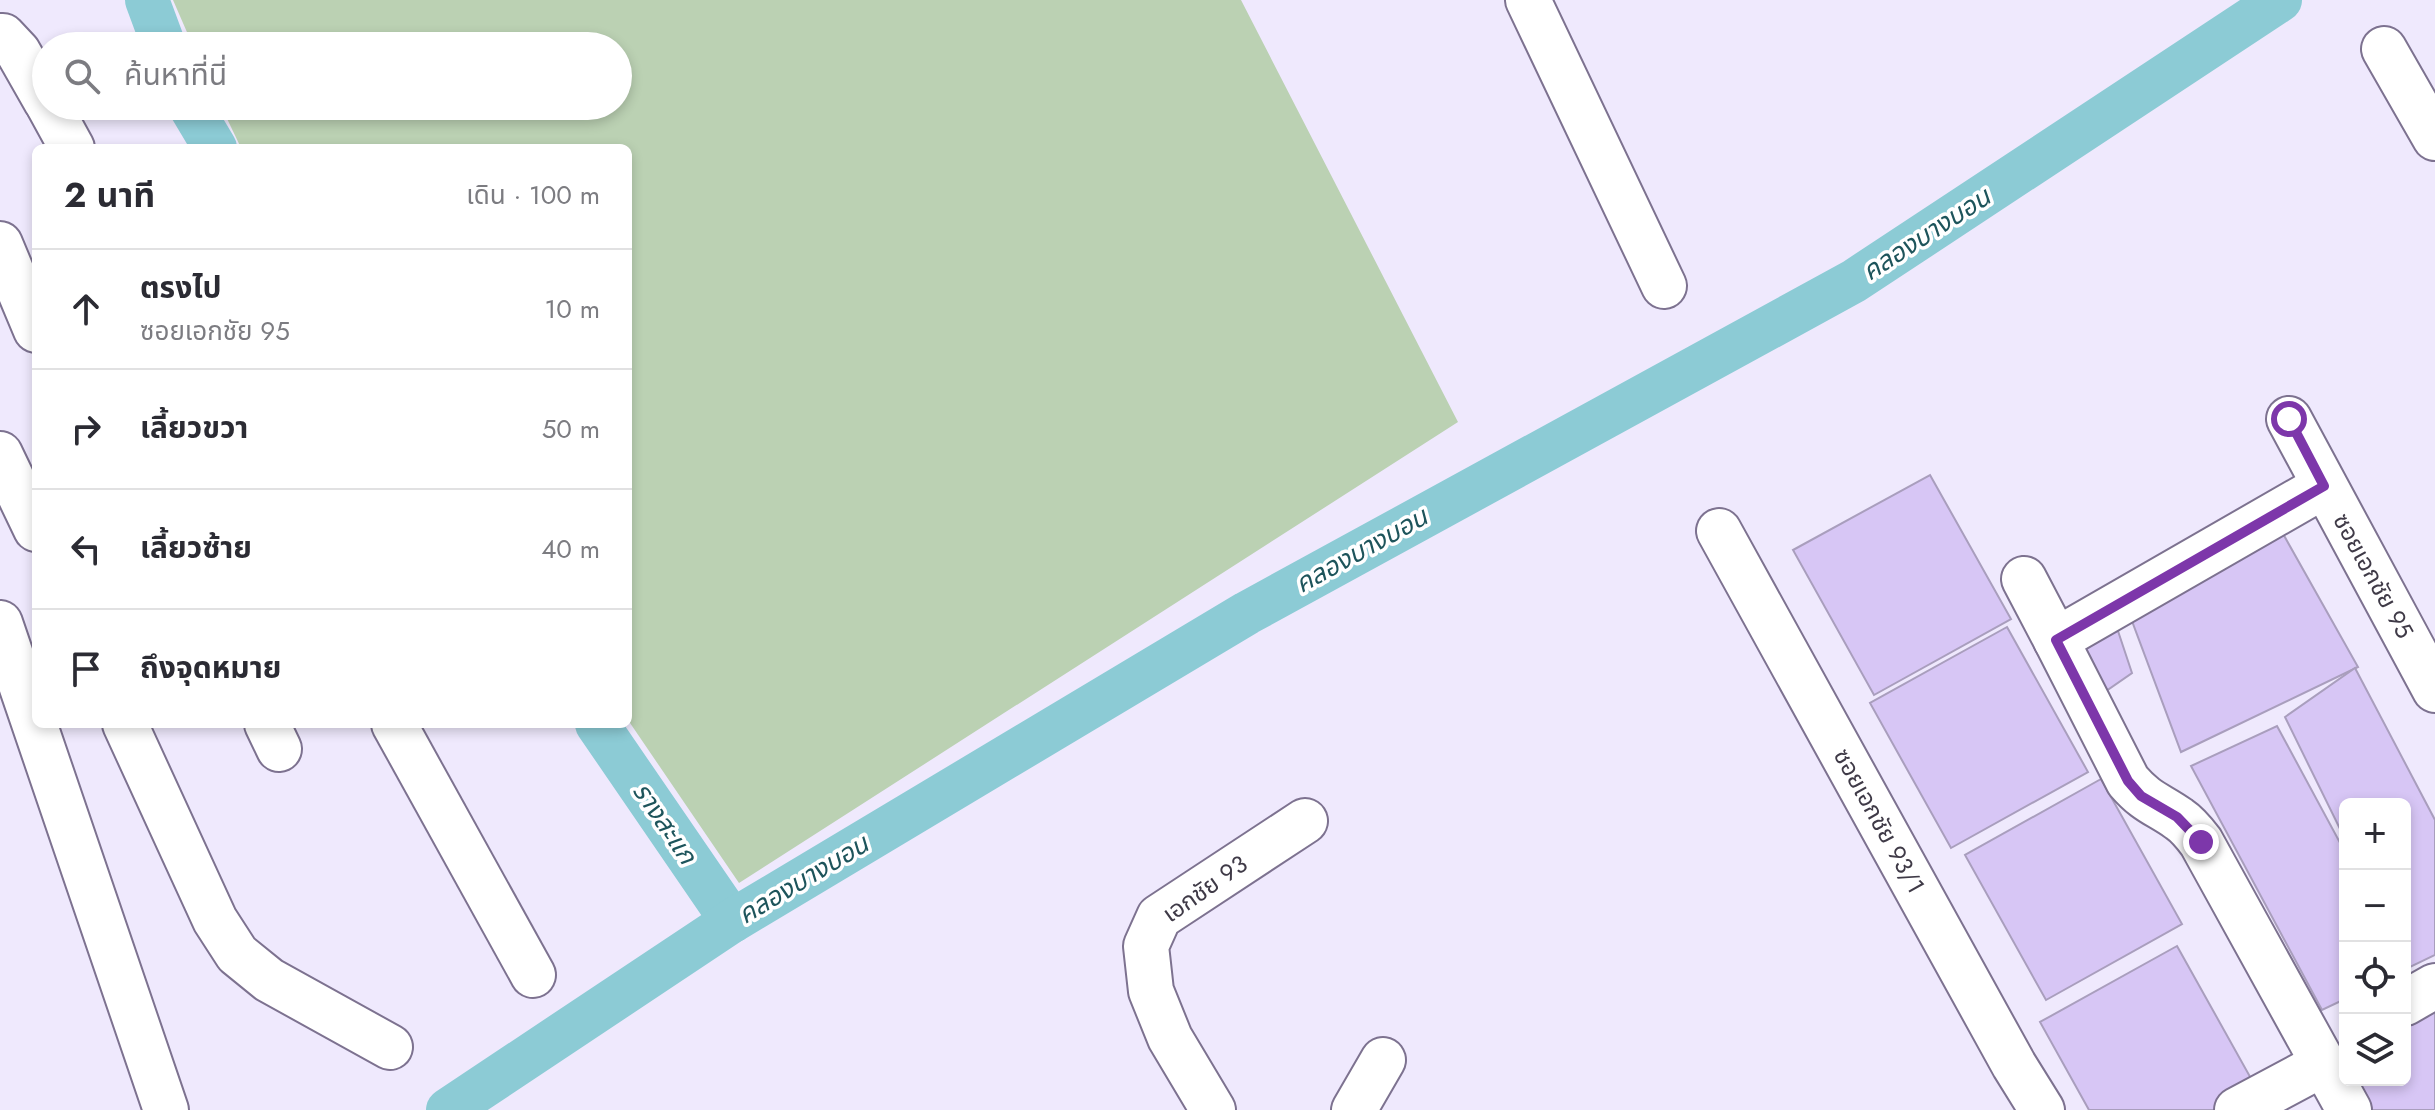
<!DOCTYPE html>
<html lang="th">
<meta charset="utf-8">
<style>
:root{--surface:#fff;--page:#f7f7f7;--text:#2b2b33;--muted:#7c7c81;--line:#e1e1e2}
body{margin:0;font-family:Jost,"Noto Sans Thai",sans-serif;background:var(--page);color:var(--text)}
.controls{position:absolute;right:24px;bottom:24px;display:grid;overflow:hidden;border-radius:12px;box-shadow:0 4px 12px #0003}
.controls button{width:72px;height:72px;display:grid;place-items:center;padding:0;border:0;border-bottom:2px solid var(--line);background:var(--surface);color:var(--text);font:40px sans-serif}
.stop{position:absolute;width:24px;height:24px;margin:-18px;border:6px solid #7d37aa;border-radius:50%;background:#fff}
.stop.end{background:#7d37aa;border-color:#fff;box-shadow:0 2px 8px #0008}
.list{margin:0;padding:0;list-style:none}
h2{display:flex;justify-content:space-between;align-items:center;height:104px;margin:0;padding:0 32px;font-size:34px}
h2 small{font-size:26px;font-weight:400;color:var(--muted)}
.list li{display:grid;grid-template-columns:52px 1fr auto;gap:24px;align-items:center;box-sizing:border-box;height:120px;padding:0 32px;border-top:2px solid var(--line)}
.list b{display:block;font-size:30px;white-space:nowrap}
.list p{margin:0;font-size:26px;white-space:nowrap;color:var(--muted)}
.list em{font-size:26px;font-style:normal;color:var(--muted)}
.icon{flex:none;width:44px;height:44px;fill:none;stroke:currentColor;stroke-width:2;stroke-linecap:round;stroke-linejoin:round}
.map{position:relative;flex:none;width:2435px;height:1110px;overflow:hidden}
.search{position:absolute;background:var(--surface);box-shadow:0 4px 12px #0003;left:32px;top:32px;width:600px;height:88px;display:flex;align-items:center;gap:20px;box-sizing:border-box;padding:0 28px;border-radius:44px;color:var(--muted);font-size:30px}
.panel{position:absolute;background:var(--surface);box-shadow:0 4px 12px #0003;left:32px;top:144px;width:600px;height:584px;border-radius:12px}
.map>svg:first-child{display:block}
</style>
<div class="map">
<svg width="2435" height="1110" viewBox="0 0 2435 1110">
<rect width="100%" height="100%" fill="#efe9fd"/>
<path fill="#bbd1b3" d="M173,0H1241L1458,422L739,883L628,720V148H241L221,106H618V46H193Z"/>
<g fill="none" stroke-linecap="round" stroke-linejoin="round">
<g stroke="#8ccbd5" stroke-width="44">
<path d="M147,0L164,46"/>
<path d="M190,106L215,148"/>
<path d="M597,724L732,921"/>
<path d="M448,1110L732,921L1247,613L1854,281L2280,0"/>
</g>
</g>
<g fill="#d7c6f5" stroke="#a99ebd" stroke-width="2">
<path d="M1930,475L2011,619L1874,695L1793,550Z"/>
<path d="M2273,516L2358,667L2181,752L2132,621Z"/>
<path d="M2114,619L2132,673L2096,698L2068,644Z"/>
<path d="M2007,627L2088,772L1951,848L1870,703Z"/>
<path d="M2355,668L2435,820V955L2408,968L2405,961V804H2345V839L2285,717Z"/>
<path d="M2277,726L2345,852V999L2322,1010L2191,766Z"/>
<path d="M2101,779L2182,924L2046,1000L1965,855Z"/>
<path d="M2177,946L2258,1091L2224,1110H2089L2040,1022Z"/>
<path d="M2435,1000V1110H2367L2351,1080H2405V1016Z"/>
</g>
<g fill="none" stroke-linecap="round" stroke-linejoin="round">
<defs>
<g id="minor">
<path d="M1528,0L1664,286"/>
<path d="M0,36H3L18,52L46,101"/>
<path d="M2384,49L2435,138"/>
<path d="M49,106L72,148"/>
<path d="M0,244L36,330"/>
<path d="M2289,419L2435,690"/>
<path d="M0,454L36,529"/>
<path d="M1719,531L2014,1065L2042,1110"/>
<path d="M2024,579L2056,640L2324,486"/>
<path d="M0,623L166,1110"/>
<path d="M2056,640L2128,781C2147,803 2158,804 2179,819C2188,825 2195,834 2201,842L2349,1110"/>
<path d="M125,724L215,920L237,954L269,980L390,1047"/>
<path d="M267,724L279,749"/>
<path d="M394,724L533,975"/>
<path d="M2405,1003L2435,986"/>
<path d="M1213,1110L1170,1038L1151,991L1146,946L1159,917L1305,821"/>
<path d="M1354,1110L1383,1060"/>
<path d="M2237,1110L2323,1064"/>
</g>
</defs>
<use href="#minor" stroke="#7d7290" stroke-width="48"/>
<use href="#minor" stroke="#fff" stroke-width="44"/>
</g>
<g fill="none" stroke-linecap="round" stroke-linejoin="round">
<path stroke="#7d37aa" stroke-width="10" d="M2201,842L2177,817L2141,796L2128,781L2056,640L2324,486L2289,419"/>
</g>
<g text-anchor="middle" stroke-width="7" stroke-linejoin="round" paint-order="stroke">
<g font-size="24" fill="#3f3a47" stroke="#fff">
<text transform="translate(2373 576) rotate(61)" y="8">ซอยเอกชัย 95</text>
<text transform="translate(1879 821) rotate(61)" y="8">ซอยเอกชัย 93/1</text>
<text transform="translate(1205 889) rotate(-35)" y="8">เอกชัย 93</text>
</g>
<g font-size="26" font-style="italic" fill="#1d545b" stroke="#fff">
<text transform="translate(1926 234) rotate(-33)" y="9">คลองบางบอน</text>
<text transform="translate(1361 550) rotate(-29)" y="9">คลองบางบอน</text>
<text transform="translate(665 823) rotate(56)" y="9">รางสะแก</text>
<text transform="translate(803 879) rotate(-31)" y="9">คลองบางบอน</text>
</g>
</g>
</svg>
<div class="controls">
<button>+</button>
<button>−</button>
<button><svg class="icon" aria-label="locate" viewBox="0 0 24 24"><circle cx="12" cy="12" r="6"/><path d="M12 2v4M12 18v4M2 12h4M18 12h4"/></svg></button>
<button><svg class="icon" aria-label="layers" viewBox="0 0 24 24"><path d="M12 4l9 5-9 5-9-5zM3 14l9 5 9-5"/></svg></button>
</div>
<div class="stop" style="left:2289px;top:419px"></div>
<div class="stop end" style="left:2201px;top:842px"></div>
<div class="search"><svg class="icon" aria-label="search" viewBox="0 0 24 24"><circle cx="10" cy="10" r="6"/><path d="M15 15l6 6"/></svg>ค้นหาที่นี่</div>
<section class="panel">
<h2>2 นาที<small>เดิน · 100 m</small></h2>
<ul class="list">
<li><svg class="icon" aria-label="ahead" viewBox="0 0 24 24"><path d="M12 20V5M6 11l6-6 6 6"/></svg><div><b>ตรงไป</b><p>ซอยเอกชัย 95</p></div><em>10 m</em></li>
<li><svg class="icon" aria-label="right" viewBox="0 0 24 24"><path d="M7 20v-9h11M14 6l5 5-5 5"/></svg><div><b>เลี้ยวขวา</b></div><em>50 m</em></li>
<li><svg class="icon" aria-label="left" viewBox="0 0 24 24"><path d="M17 20v-9H6M10 6l-5 5 5 5"/></svg><div><b>เลี้ยวซ้าย</b></div><em>40 m</em></li>
<li><svg class="icon" aria-label="arrive" viewBox="0 0 24 24"><path d="M6 21V4h12l-3 4 3 4H6"/></svg><div><b>ถึงจุดหมาย</b></div></li>
</ul>
</section>
</div>
